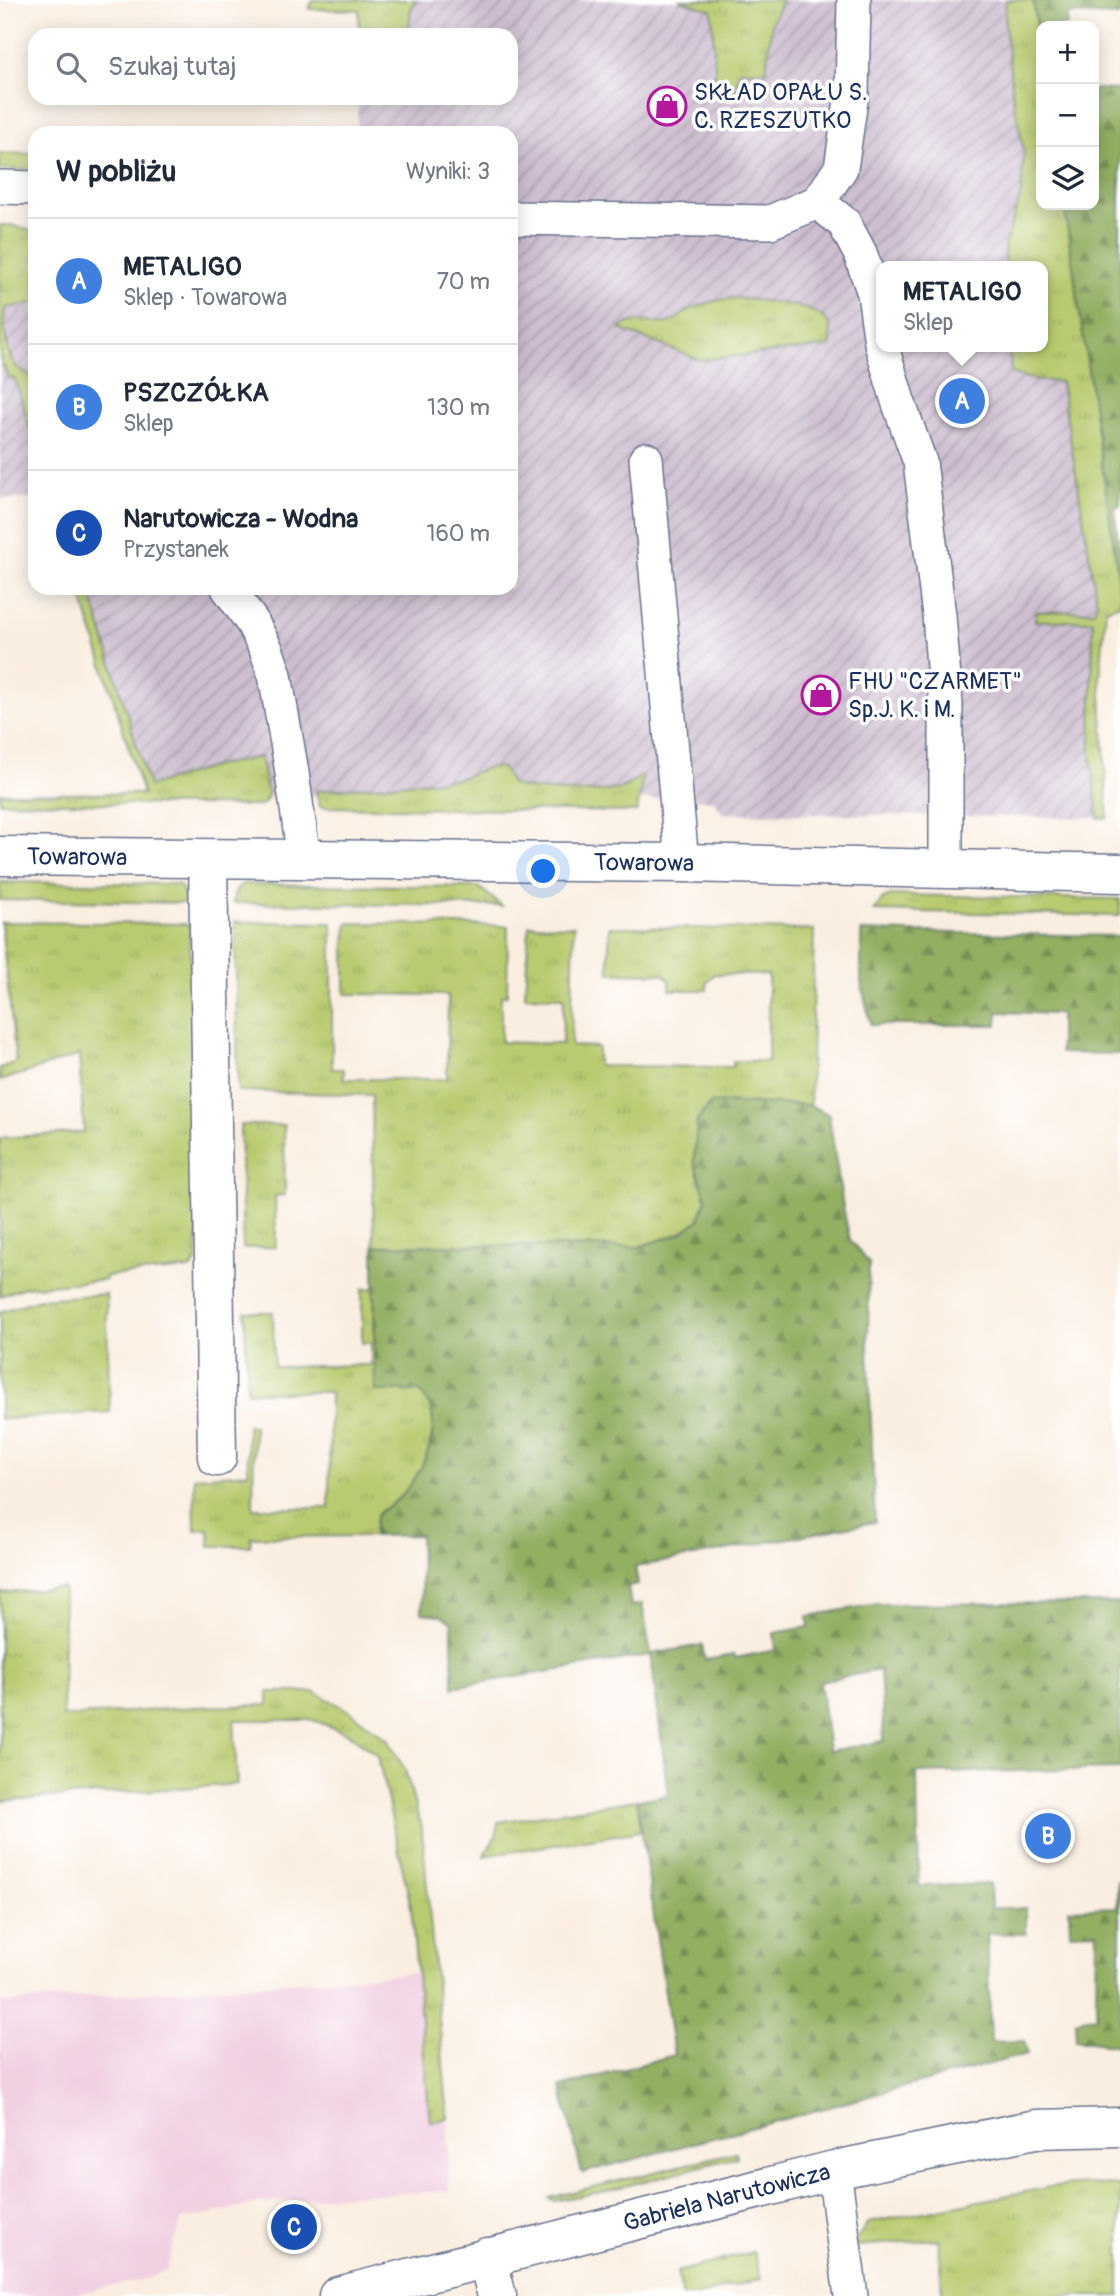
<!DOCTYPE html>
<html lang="pl">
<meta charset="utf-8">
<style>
:root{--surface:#fff;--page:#f2f2f3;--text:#1f2937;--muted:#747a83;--line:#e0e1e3;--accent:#b45309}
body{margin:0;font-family:Pangolin,sans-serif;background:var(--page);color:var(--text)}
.controls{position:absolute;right:21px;top:21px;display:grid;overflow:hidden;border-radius:14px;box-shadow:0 4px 18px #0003}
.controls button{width:63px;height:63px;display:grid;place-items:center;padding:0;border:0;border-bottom:2px solid var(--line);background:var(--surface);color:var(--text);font:35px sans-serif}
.you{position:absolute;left:544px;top:872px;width:24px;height:24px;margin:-18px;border:5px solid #fff;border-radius:50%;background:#1a73e8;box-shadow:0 0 0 10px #1a73e833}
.badge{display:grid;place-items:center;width:46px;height:46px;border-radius:50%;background:var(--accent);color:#fff;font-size:23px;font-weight:700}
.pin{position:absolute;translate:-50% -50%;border:4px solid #fff;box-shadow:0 2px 7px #0006}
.popup{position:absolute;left:876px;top:261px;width:172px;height:91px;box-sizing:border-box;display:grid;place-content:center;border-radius:14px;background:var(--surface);filter:drop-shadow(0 2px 5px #0005);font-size:23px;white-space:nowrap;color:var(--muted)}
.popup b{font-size:26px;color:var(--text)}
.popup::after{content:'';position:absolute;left:50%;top:100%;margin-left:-14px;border:14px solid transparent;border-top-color:var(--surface)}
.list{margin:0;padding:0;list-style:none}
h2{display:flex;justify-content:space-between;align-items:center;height:91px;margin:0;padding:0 28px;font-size:30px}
h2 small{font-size:23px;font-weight:400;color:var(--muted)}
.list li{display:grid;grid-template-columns:46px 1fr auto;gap:21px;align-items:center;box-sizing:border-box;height:126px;padding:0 28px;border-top:2px solid var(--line)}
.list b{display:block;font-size:26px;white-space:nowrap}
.list p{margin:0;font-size:23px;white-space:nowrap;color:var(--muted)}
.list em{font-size:23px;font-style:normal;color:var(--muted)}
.icon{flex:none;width:38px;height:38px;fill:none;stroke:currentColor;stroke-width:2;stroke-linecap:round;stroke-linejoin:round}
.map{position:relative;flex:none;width:1120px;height:2296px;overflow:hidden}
.search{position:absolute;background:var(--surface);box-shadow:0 4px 18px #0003;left:28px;top:28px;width:490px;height:77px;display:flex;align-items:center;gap:18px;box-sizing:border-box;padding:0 24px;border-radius:21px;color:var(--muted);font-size:26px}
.panel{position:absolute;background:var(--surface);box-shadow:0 4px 18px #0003;left:28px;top:126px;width:490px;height:469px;border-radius:21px}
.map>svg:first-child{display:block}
</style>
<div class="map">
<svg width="1120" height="2296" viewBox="0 0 1120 2296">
<defs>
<pattern id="industrial-furrows" width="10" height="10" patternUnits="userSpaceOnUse" patternTransform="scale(1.75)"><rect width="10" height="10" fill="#cebed0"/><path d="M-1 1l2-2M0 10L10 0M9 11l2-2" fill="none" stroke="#a69bac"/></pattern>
<pattern id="grass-tufts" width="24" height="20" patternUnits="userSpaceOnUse" patternTransform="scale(1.75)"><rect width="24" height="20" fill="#b9cb6f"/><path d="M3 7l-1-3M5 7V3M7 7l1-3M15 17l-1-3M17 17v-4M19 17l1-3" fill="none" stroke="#9eaf63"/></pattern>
<pattern id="forest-firs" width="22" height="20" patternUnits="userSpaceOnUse" patternTransform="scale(1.75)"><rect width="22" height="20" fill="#92af62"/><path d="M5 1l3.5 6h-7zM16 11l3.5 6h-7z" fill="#768f54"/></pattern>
</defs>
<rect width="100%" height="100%" fill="#fff"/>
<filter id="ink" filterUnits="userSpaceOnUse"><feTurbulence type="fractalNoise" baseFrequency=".0143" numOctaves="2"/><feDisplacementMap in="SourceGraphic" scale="14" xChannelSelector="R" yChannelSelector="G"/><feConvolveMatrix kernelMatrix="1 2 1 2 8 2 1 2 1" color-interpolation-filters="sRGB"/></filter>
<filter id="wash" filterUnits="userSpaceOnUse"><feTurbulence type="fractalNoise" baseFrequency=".00686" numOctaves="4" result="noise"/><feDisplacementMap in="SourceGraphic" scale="28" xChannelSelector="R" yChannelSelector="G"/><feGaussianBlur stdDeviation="1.57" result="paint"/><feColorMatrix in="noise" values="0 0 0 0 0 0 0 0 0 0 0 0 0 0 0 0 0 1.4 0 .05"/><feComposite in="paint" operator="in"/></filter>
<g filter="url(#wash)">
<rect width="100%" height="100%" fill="#faeee0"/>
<path fill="#f1d0e2" d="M416,1973L430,2122L448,2118L449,2191L333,2196L262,2203L181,2220L167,2269L150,2278L65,2296H0V2003Z"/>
<g fill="url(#industrial-furrows)" fill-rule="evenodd">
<path d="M313,0H1033L1041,55V205H1064L1120,604L1106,609L1100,676L1108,818L722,813L714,800L143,794L79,588H511V133H357L358,98H511V35H359V10L309,9ZM881,266H1042V347H881Z"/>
<path d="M0,245L35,247V499H0Z"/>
</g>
<g fill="url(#grass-tufts)" stroke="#6a7d66" stroke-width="2">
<path d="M313,0H416L411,8L408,35H359V10L309,9Z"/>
<path d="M679,0H782L772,22L766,71L739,70L736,90L716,89L712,10Z"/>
<path d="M1006,0H1033L1041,55V205H1064L1120,588V604L1106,609L1100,676L1108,818H1098L1091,755L1093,621H1035L1036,612L1094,611L1097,603L1061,382L1035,380L1011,373L1009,347H1042V266H1005L1004,246L1021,194L1024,151L1013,96L1005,24Z"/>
<path d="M0,153L35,154V170L0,169Z"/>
<path d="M0,225H11L35,232V303L5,308C3,323 6,361 20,370C27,374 33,375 35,384C38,399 35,429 35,445L15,379L9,378L0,359Z"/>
<path d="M734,298C755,300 818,303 829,324C831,329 831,340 831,346L700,360L620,329C638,314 647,326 667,323C676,321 683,313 691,309C705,303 720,299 734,298Z"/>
<path d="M79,588H89L149,786L219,765L260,757L268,795C267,801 264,804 258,806L0,802V793L143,794Z"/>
<path d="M490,767L503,768L511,784C533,793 595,794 619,789C627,787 635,780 643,775L637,812L320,807L316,791L457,779Z"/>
<path d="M0,882L177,884L181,887L188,903L0,900Z"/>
<path d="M242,884L479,887L502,906L233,903C234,895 235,889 242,884Z"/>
<path d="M894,895L1120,899V916L874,911L883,899Z"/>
<path d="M1,922L189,924L198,1208L197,1259L192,1269L105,1276V1280L25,1287L0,1296V1138L84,1132L79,1055L0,1081V1068L16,1062Z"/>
<path d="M235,922L332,923V1069H344V1079H447L448,995L345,994V941L348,923L508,926L507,995L501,996V1042L562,1044L564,997L525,996L529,925L574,926L571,1046L598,1047V1066L733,1067V1061H768V975L714,974L707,982V990H670V981L663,974L609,973V927L814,930L810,1105L712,1102L697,1121L694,1162L706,1198L699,1220L679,1234L638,1247L443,1245L374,1246L372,1095L238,1091Z"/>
<path d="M240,1125H284L285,1195L275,1196L276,1247L243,1248Z"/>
<path d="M374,1288L375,1390H419C423,1396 429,1403 431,1409C440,1439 420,1477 399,1498C381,1516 375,1504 374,1536L251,1537L250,1546H210L209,1529L195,1530L194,1477L248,1473L247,1425L254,1426L253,1508H329L330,1392H247L245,1312H273L274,1367L371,1365V1343H362V1289Z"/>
<path d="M106,1294L110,1412L0,1419V1312L40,1299Z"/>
<path d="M64,1588L63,1717L195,1707L268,1705V1692H315L351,1712L387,1739L405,1770L422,1831L448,2118L430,2122L411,1907L378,1756L349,1734L313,1720H234L237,1784L0,1801V1593Z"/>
<path d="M637,1800L641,1831L484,1856L497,1834L498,1822Z"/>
<path d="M736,2152L737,2157L606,2191L554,2201L549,2198Z"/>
<path d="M1088,2184L1120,2186V2296H942L939,2239L857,2246V2238L868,2223L1050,2187Z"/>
<path d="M753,2252L761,2279L694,2296H683L677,2272Z"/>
</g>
<g fill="url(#forest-firs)" stroke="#566f60" stroke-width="2" fill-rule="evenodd">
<path d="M1033,0H1120V16L1068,14L1067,26H1041V55Z"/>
<path d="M1094,89L1120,90V506L1114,507L1120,557V588L1064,205H1094Z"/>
<path d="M861,931L1120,936V1054L1060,1053V1014L998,1012L997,1025H871L861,983Z"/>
<path d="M712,1102L810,1105L829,1115L843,1207L850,1240L869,1263L868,1347L875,1522L635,1567L638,1584L628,1586L631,1606L642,1604L651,1654L702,1645L705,1660L734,1655L735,1658L776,1650L774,1633L809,1627L808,1616L877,1604L1120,1603V1769L917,1773L919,1886L990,1884L991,1908H1026V1934L987,1933L991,2042L1024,2041L1027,2054L582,2173L561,2087L674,2055L637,1800L668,1795L651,1655L453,1687L452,1623L440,1615L422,1613L420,1535L374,1536C375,1504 381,1516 399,1498C420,1477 439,1439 431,1409C429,1403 423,1396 419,1391H375L374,1246L443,1245L638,1247L679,1234L699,1220L706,1198L694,1162L697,1121ZM880,1670L884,1741L829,1751L820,1681Z"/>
<path d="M1117,1882H1120V2046L1076,2040L1075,2021L1096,2016L1097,1932L1070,1933L1069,1909L1117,1907Z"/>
</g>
</g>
<g filter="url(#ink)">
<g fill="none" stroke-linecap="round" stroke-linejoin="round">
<defs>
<g id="service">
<path d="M0,187L35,188"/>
<path d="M818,202L844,223L860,253L874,293L881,343"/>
<path d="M511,218L770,222L818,202L841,168L852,94L854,0"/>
<path d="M882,347L898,401L920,462L939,615L946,704V868"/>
<path d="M646,459L682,863"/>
<path d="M228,588L252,622L266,649L275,675L291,766L304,859"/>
<path d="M834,2170L851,2296"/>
</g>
<g id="minor">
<path id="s1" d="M0,856L682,863L1120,873"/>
<path d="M208,859L217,1457"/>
<path d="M487,2257L497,2296"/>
</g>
<g id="tertiary">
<path id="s2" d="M338,2296L834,2170L1036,2129L1120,2127"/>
</g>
</defs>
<use href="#service" stroke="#69728c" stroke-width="36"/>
<use href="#minor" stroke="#69728c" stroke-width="41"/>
<use href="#tertiary" stroke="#69728c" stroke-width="41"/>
<use href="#service" stroke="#fff" stroke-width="33"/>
<use href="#minor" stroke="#fff" stroke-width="38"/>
<use href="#tertiary" stroke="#fff" stroke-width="38"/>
</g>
</g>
<defs>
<symbol id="shop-ring" viewBox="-11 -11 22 22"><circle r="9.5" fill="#fff" stroke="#b5179e" stroke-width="1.5"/><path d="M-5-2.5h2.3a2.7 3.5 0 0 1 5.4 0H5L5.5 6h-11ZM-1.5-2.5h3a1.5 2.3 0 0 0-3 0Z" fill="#b5179e"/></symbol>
</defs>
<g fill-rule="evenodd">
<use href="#shop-ring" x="645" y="84" width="44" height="44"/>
<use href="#shop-ring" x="799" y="673" width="44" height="44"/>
</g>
<g text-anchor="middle" stroke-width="7" stroke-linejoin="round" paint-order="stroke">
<g font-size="24" fill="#1b2f5e" stroke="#fff" text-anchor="start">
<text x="694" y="100">SKŁAD OPAŁU S.<tspan x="694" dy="28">C. RZESZUTKO</tspan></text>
<text x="848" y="689">FHU "CZARMET"<tspan x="848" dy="28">Sp.J. K. i M.</tspan></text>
</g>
<g font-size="24" fill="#1b2f5e" stroke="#fff">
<text dy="8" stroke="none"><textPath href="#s1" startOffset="77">Towarowa</textPath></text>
<text dy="8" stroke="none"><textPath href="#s1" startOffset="644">Towarowa</textPath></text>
<text dy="8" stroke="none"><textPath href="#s2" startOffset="401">Gabriela Narutowicza</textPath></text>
</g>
</g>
</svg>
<div class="controls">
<button>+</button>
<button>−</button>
<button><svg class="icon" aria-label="layers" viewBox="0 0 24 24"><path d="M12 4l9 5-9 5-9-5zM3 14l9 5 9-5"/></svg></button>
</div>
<div class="you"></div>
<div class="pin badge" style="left:962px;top:401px;background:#3f7fe0">A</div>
<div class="popup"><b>METALIGO</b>Sklep</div>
<div class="pin badge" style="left:1048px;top:1836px;background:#3f7fe0">B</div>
<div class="pin badge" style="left:294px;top:2227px;background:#1a4fb4">C</div>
<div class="search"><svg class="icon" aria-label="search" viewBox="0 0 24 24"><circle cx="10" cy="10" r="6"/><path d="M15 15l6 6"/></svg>Szukaj tutaj</div>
<section class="panel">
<h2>W pobliżu<small>Wyniki: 3</small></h2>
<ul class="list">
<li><span class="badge" style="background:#3f7fe0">A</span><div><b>METALIGO</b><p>Sklep · Towarowa</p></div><em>70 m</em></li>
<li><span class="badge" style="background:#3f7fe0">B</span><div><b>PSZCZÓŁKA</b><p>Sklep</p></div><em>130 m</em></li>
<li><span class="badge" style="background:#1a4fb4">C</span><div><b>Narutowicza - Wodna</b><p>Przystanek</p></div><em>160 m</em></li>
</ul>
</section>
</div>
